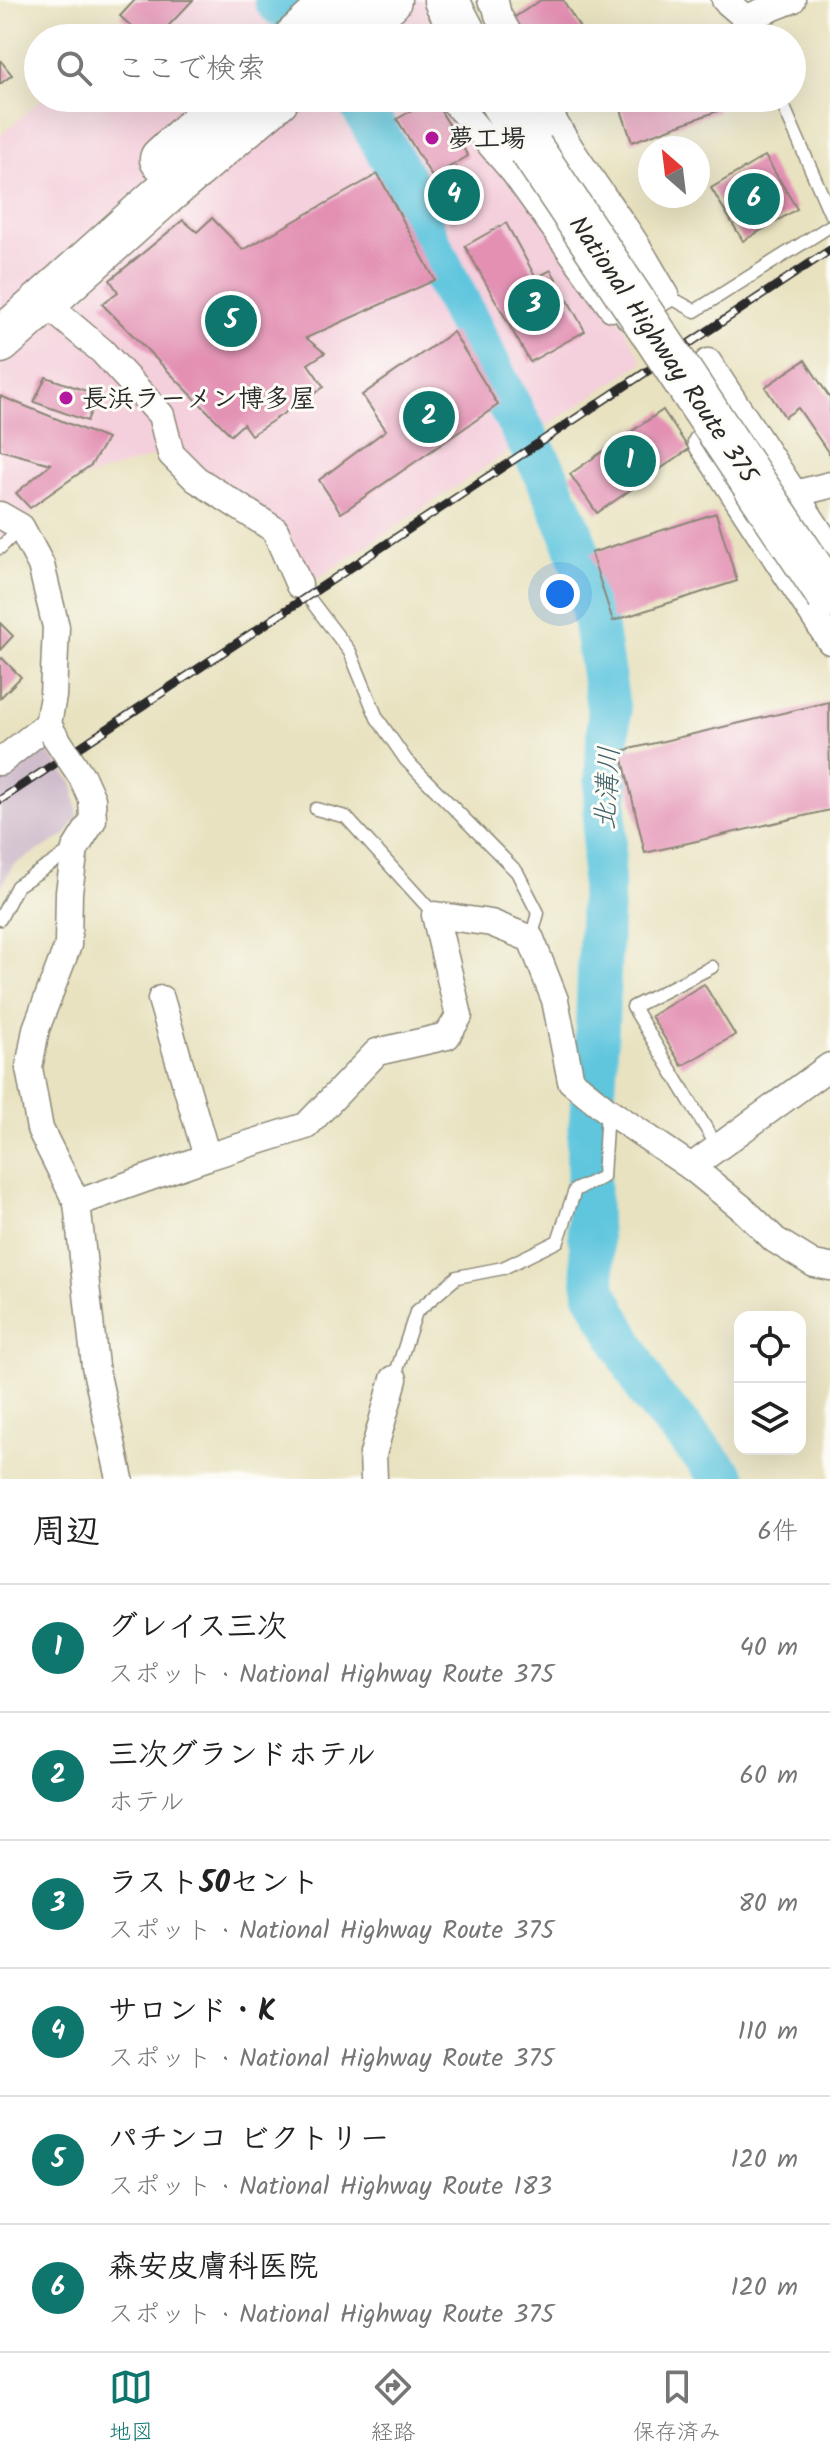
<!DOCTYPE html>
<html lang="ja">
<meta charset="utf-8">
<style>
:root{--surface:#fff;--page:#f2f2f2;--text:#222;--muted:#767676;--line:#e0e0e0;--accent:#0f766e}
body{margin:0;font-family:Kalam,"Klee One",sans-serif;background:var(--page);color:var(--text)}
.controls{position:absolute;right:24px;bottom:24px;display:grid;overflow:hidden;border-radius:16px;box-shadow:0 8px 32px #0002}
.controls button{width:72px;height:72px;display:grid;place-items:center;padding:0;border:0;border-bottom:2px solid var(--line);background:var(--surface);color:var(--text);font:40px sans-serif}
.compass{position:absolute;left:638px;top:136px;width:72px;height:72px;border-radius:50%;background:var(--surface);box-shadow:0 8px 32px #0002;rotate:332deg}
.you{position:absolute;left:560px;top:594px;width:28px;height:28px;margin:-20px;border:6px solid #fff;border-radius:50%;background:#1a73e8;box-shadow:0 0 0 12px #1a73e833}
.badge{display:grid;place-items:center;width:52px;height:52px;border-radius:50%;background:var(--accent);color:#fff;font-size:26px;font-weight:700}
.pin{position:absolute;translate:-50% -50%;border:4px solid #fff;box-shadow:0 2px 8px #0006}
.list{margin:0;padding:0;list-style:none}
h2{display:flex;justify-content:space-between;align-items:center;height:104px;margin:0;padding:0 32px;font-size:34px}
h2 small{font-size:26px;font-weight:400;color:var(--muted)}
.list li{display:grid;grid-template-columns:52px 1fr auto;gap:24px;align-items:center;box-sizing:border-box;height:128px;padding:0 32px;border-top:2px solid var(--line)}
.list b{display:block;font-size:30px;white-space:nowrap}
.list p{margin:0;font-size:26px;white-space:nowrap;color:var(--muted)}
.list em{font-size:26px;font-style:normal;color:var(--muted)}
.icon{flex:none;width:44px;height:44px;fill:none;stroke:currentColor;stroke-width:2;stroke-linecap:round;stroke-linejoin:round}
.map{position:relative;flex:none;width:830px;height:1479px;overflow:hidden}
.search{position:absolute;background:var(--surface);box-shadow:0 8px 32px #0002;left:24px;right:24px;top:24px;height:88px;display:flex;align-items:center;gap:20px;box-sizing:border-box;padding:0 28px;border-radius:44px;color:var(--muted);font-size:30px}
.sheet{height:872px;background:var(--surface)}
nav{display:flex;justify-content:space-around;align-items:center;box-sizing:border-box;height:112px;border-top:2px solid var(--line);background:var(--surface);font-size:22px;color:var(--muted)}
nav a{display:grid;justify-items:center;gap:4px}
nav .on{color:var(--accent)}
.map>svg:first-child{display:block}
</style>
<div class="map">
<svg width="830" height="1479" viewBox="0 0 830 1479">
<rect width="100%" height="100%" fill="#fdfcf7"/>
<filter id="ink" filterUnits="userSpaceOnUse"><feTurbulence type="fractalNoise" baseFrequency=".0125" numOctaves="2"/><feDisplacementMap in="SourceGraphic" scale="16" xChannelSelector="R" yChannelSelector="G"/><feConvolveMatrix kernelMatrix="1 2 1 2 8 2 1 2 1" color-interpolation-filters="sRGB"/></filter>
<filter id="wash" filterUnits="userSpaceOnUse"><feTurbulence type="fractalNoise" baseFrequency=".006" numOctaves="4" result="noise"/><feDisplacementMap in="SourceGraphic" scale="32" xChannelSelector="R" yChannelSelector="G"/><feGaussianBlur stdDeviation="1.8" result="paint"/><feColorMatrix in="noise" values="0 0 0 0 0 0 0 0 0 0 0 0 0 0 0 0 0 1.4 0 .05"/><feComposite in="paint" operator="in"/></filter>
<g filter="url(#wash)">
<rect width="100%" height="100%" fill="#e8e2c0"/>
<g fill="#f4cfdc">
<path d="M153,0H448L468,38H110Z"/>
<path d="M43,98H500L643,362L308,585L283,531L179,448L70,483L0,540V136Z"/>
</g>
<path fill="#d0bdcc" d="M44,747L73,783L78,816L64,836L13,865L0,888V780Z"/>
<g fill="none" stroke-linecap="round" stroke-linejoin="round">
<g stroke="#61c6de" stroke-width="44">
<path d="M276,0L281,5"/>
<path d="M363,108L405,182L426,237L501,390L545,472L571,532L589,585L609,713L595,1078L588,1149L589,1224L595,1291L650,1394L725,1479"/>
</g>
</g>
<g id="blocks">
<g fill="#e390b3">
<path d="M135,0H193L157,38H144L120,16Z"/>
<path d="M541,0H563L586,38H513L504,24Z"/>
<path d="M0,60L12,75L0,84Z"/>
<path d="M433,98L468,156L432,177L397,119Z"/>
<path d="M617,98H713L718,111L632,142Z"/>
<path d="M765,156L797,209L743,241L711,188Z"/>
<path d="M456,167L478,208L452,222L429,182Z"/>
<path d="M378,174L435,280L306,338L325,353L308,364L324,387L251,435L243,424L231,435L102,304L118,292L110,280L183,220L197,232L212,218L243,250Z"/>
<path d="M506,223L536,278L551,270L585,331L530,362L465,246Z"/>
<path d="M453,332L498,405L341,513L319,480L386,430L362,395Z"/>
<path d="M805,360L830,398V455L798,408L785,417L765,387Z"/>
<path d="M46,377L98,395L87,421L34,402Z"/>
<path d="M0,396L107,439L91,465L30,508L16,493L51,464L0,450Z"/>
<path d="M663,410L689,449L597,513L570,474Z"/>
<path d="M716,513L737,581L613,621L591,553Z"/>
<path d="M0,623L13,636L0,650Z"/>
<path d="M2,658L21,677L0,698V660Z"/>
<path d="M829,702L830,810L645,853L621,751Z"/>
<path d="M704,984L735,1035L682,1066L651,1016Z"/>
</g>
</g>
</g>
<g filter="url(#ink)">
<use href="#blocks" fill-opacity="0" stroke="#8a8676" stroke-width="2"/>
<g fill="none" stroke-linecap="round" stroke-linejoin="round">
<defs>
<g id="service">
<path d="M746,18L755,38"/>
<path d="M780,98L830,213"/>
<path d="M666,295L695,311L830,226"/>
<path d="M0,548L21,527"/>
<path d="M299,585L350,652L377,718L406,760L517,872L538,913L531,939"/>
<path d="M316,809L346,817L435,915"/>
<path d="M0,919L17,886L74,849"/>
<path d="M712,967L633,1007L718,1148"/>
<path d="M394,1379L416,1312L457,1277L503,1268L558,1241L575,1190L603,1177L607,1110"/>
</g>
<g id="minor">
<path d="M491,0L495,2L498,15L511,38"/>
<path d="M725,0L746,18L792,0"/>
<path d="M451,98L513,171L612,308"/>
<path d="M541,98C565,144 594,183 623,225C639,247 652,272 666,295L629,317"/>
<path d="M44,302L102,351L161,415L171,454L196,479L275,530L299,585"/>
<path d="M708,362L830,548"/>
<path d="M701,443L830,641"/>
<path d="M794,494L830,485"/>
<path d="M0,515L21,527L41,565L56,627L53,696L48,724L52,732"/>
<path d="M0,762L48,724"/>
<path d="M82,777L92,799L93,820L75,849L69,892L68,945L36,1029L29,1068L40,1129L77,1203L95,1366L120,1479"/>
<path d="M207,1157L306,1126L377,1052L447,1036L459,1016L435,915L491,923L531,939L555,1000L571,1081L607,1110L691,1167L743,1209L775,1240L814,1264L830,1267"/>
<path d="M691,1167L830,1066"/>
<path d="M77,1203L207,1157L161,999"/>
<path d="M374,1479L373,1454L394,1379"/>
</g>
<g id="trunk">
<path d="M446,0L466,38"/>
<path d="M296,38L338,0"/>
<path d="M345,38L389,0"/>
<path d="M500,98L531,149"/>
<path d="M162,159L229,98"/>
<path d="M0,341L164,194L277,98"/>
</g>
</defs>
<use href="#service" stroke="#8a8676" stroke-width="15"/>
<use href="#minor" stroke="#8a8676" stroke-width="29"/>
<use href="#trunk" stroke="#8a8676" stroke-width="47"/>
<use href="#service" stroke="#fff" stroke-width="12"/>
<use href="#minor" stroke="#fff" stroke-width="26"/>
<use href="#trunk" stroke="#fff" stroke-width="44"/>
<defs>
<path id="rail" d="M0,800L830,250"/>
</defs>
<use href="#rail" stroke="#2b2b2b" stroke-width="9"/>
<use href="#rail" stroke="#fdfcf7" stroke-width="6" stroke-dasharray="18" stroke-linecap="butt"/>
<defs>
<path id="minor-bridge" d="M52,732L82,777"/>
<path id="trunk-bridge" d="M531,149L829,596"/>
</defs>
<use href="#minor-bridge" stroke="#8a8676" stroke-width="29" stroke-linecap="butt"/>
<use href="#trunk-bridge" stroke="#8a8676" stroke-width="47" stroke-linecap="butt"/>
<use href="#minor-bridge" stroke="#fff" stroke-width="26"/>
<use href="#trunk-bridge" stroke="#fff" stroke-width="44"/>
</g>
</g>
<g fill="#b5179e" stroke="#fdfcf7" stroke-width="3">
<circle cx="432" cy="138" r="8"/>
<circle cx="66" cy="398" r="8"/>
</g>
<g text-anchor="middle" stroke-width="6" stroke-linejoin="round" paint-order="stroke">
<g font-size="26" font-weight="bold" fill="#2b2b2b" stroke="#fdfcf7" text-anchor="start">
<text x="448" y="147">夢工場</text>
<text x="82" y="407">長浜ラーメン博多屋</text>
</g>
<g font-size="26" fill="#2b2b2b" stroke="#fdfcf7">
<text transform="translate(664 349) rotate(56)" y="9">National Highway Route 375</text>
</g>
<g font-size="28" font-style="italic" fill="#3e616a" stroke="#fdfcf7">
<text transform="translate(606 788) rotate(-87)" y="10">北溝川</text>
</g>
</g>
</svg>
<div class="controls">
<button><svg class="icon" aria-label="locate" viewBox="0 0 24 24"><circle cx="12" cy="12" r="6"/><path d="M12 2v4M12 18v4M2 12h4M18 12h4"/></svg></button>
<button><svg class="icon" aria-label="layers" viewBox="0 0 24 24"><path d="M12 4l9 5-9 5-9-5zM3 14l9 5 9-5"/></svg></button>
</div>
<svg class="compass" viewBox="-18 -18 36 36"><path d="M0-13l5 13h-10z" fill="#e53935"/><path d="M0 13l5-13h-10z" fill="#767676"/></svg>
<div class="you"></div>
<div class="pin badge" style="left:630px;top:461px">1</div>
<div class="pin badge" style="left:429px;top:417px">2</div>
<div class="pin badge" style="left:534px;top:305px">3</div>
<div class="pin badge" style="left:454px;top:195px">4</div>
<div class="pin badge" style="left:231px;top:321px">5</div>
<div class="pin badge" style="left:754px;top:199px">6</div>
<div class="search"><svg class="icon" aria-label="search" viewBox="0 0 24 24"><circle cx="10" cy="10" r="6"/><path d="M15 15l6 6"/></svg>ここで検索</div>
</div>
<section class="sheet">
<h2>周辺<small>6件</small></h2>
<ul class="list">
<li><span class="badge">1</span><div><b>グレイス三次</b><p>スポット · National Highway Route 375</p></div><em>40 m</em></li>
<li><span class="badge">2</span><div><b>三次グランドホテル</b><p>ホテル</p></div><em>60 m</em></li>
<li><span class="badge">3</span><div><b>ラスト50セント</b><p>スポット · National Highway Route 375</p></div><em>80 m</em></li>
<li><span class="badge">4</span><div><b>サロンド・K</b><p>スポット · National Highway Route 375</p></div><em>110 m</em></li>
<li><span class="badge">5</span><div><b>パチンコ ビクトリー</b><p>スポット · National Highway Route 183</p></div><em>120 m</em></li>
<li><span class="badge">6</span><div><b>森安皮膚科医院</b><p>スポット · National Highway Route 375</p></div><em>120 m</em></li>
</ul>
</section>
<nav>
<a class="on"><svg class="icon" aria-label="map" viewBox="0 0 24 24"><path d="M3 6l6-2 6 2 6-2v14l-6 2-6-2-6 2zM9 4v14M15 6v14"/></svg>地図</a>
<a><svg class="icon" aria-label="directions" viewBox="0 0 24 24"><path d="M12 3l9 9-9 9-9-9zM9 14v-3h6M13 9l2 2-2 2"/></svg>経路</a>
<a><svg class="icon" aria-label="saved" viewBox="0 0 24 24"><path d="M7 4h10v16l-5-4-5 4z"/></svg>保存済み</a>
</nav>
